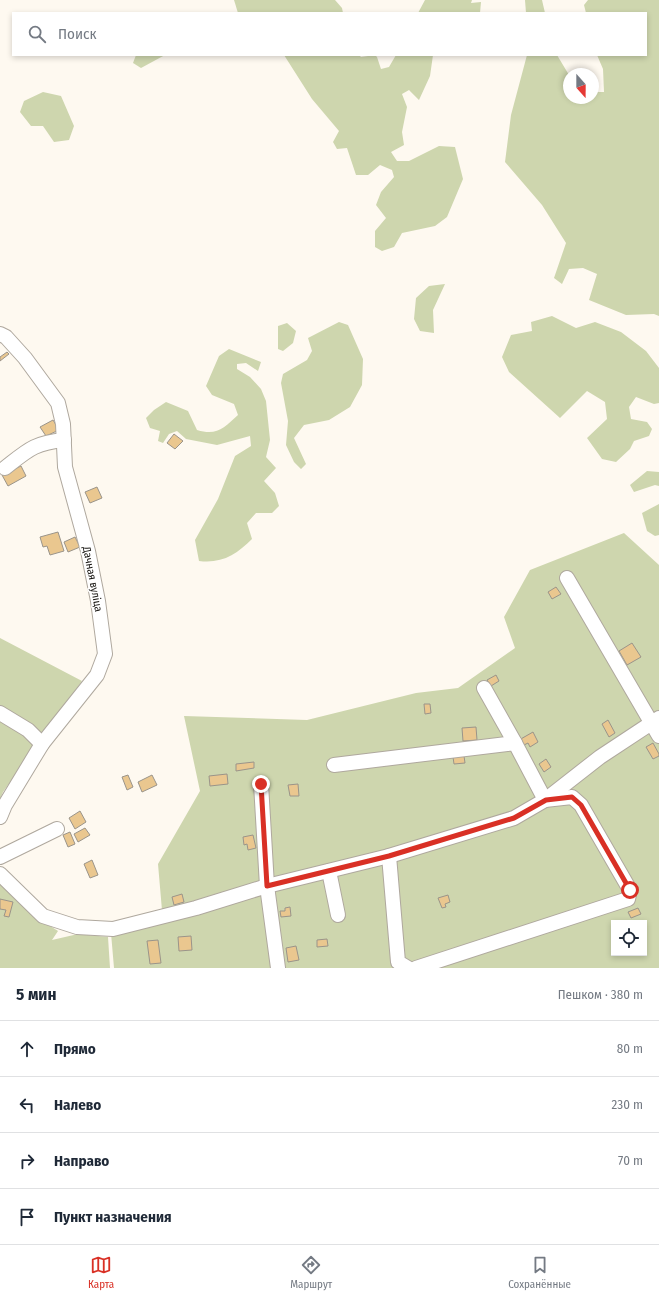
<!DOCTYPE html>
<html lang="ru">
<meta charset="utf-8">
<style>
:root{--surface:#fff;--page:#f6f6f7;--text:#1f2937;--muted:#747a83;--line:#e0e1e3;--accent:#d93025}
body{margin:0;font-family:"Fira Sans Condensed",sans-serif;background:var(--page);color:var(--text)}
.controls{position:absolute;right:12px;bottom:12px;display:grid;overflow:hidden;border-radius:0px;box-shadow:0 2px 6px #0003}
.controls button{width:36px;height:36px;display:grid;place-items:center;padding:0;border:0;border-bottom:1px solid var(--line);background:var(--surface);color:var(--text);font:20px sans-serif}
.compass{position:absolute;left:563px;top:68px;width:36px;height:36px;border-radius:50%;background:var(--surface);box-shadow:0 2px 6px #0003;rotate:159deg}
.stop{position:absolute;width:12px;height:12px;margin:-9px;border:3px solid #d93025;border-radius:50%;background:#fff}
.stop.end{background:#d93025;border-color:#fff;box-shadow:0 1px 4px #0008}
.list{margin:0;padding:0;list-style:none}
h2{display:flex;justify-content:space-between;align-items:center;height:52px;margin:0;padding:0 16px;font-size:17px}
h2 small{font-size:13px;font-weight:400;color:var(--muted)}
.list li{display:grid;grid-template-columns:26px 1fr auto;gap:12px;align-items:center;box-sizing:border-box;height:56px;padding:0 16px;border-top:1px solid var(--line)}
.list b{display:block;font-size:15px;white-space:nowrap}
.list em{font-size:13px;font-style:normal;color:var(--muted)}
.icon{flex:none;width:22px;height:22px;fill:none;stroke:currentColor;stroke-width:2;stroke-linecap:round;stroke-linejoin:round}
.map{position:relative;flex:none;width:659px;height:968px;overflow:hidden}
.search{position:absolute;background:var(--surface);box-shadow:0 2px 6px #0003;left:12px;right:12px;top:12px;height:44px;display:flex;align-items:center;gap:10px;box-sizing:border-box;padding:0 14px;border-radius:0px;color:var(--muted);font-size:15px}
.sheet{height:276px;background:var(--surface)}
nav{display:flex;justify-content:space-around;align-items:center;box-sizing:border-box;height:56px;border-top:1px solid var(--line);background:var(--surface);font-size:11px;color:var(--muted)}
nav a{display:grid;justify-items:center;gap:2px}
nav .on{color:var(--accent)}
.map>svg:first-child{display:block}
</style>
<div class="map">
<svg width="659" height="968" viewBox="0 0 659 968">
<rect width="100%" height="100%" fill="#fef9f0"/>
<g fill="#ced6ae" fill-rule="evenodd">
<path d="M234,0H335L342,8L343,13H238Z"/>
<path d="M425,0H472L471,3L481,2L480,13H418Z"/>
<path d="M525,0H542L545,13H526Z"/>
<path d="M588,0H659V316L654,314L626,315L589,300L597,274L583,268L569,269L562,284L554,278L566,243L542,205L505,162L511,115L527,55H557L569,75V98H593V92H604L603,69L597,55H646V13H586L584,5Z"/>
<path d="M136,55H165L141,68L133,63Z"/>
<path d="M284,55H359L361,57L375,55L377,57L381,69L389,67L396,55H433L430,76L419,100L409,90L402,94L407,107L402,132L404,145L391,152L397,161H409L439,146L455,147L463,179L447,217L435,226L402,233L394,247L382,251L375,247V231L386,218L376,205L381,192L394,177L392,170L380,165L368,175H356L347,148L337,149L333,142L339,131L312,99Z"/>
<path d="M43,92L61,96L74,126L69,140L54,142L43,126H31L20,112L24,101Z"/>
<path d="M445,284L433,310L434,333L420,331L414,319L416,298L429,286Z"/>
<path d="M552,316L576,328L595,322L621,332L646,351L659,368V403L654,404L636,397L629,407L631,419L647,422L652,429L649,436L634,441L630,449L616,462L602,459L587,438L607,419L605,402L587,391L560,418L509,372L502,357L511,335L532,331L531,322Z"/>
<path d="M339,322L348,325L363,359L362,385L350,407L329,420L304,425L294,438L306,464L301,469L294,462L286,445L288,421L281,383L283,374L307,360L312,351L308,338Z"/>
<path d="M287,323L296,331L293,343L283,351L278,349V326Z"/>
<path d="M229,349L261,362L258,371L246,363L237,364V369L250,377L261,389L266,401L270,440L266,457L276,468L264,481L275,493L279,506L272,513H256L247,523L252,539C237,554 222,564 199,561L195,540L218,499L235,456L251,446L250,436L217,445L186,439L177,431L169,434L163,443L158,441L160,431L150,428L146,418L154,410L166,402L188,411L197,430C217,436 224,428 238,415L234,404L212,395L206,386L219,356Z"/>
<path d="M647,471L659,472V486L655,485L634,492L630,485Z"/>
<path d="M659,504V535L655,536L647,531L642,513Z"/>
<path d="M624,533L659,565V968H114L111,933L163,922L158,864L200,791L184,716L307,720L416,693L458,688L515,648L504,617L530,570ZM614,923H644V953H614Z"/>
<path d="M0,638L82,681L3,792L0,799Z"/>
<path d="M0,869L28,912L58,931L52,940L78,934L108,937L110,968H0V940H1H0Z"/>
</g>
<g fill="#eac78f" stroke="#9a948a">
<path d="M7,352L9,354L0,361V357Z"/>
<path d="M53,420L59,430L46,436L40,427Z"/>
<path d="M174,434L183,441L175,449L167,443Z"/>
<path d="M21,466L26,476L8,486L2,475Z"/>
<path d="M97,487L102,498L90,503L85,492Z"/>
<path d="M58,532L64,551L50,555L47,546L43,547L40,537Z"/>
<path d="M75,537L80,547L68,552L64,542Z"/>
<path d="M556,587L561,594L552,599L548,592Z"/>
<path d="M632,643L641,657L627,665L619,651Z"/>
<path d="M496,675L499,681L491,686L487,680Z"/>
<path d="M424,704H430L431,713L425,714Z"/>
<path d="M608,720L615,733L609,737L602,724Z"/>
<path d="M476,727L477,740L463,741L462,728Z"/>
<path d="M533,732L538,742L530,747L528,743L522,746L519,740Z"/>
<path d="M653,743L659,754V756L653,759L646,747Z"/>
<path d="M464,756L465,763L454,764L453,757Z"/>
<path d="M546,759L551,767L544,772L539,764Z"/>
<path d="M254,762V768L236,771V764Z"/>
<path d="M227,774L228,784L210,786L209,776Z"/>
<path d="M128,775L133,787L127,790L122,777Z"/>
<path d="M152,775L157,785L142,792L138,782Z"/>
<path d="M298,784L299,796H290L288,785Z"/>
<path d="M80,811L86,822L75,829L69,818Z"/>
<path d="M85,828L90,835L78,842L74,834Z"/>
<path d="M70,832L75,844L68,847L63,835Z"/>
<path d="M253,835L256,848L248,850L247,844L244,845L243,837Z"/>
<path d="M92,860L98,875L90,878L84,864Z"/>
<path d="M182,894L184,902L174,905L172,897Z"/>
<path d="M448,895L450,902L445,904L446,907L442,908L438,898Z"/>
<path d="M0,899L13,902L9,917L4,916L6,910L0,909Z"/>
<path d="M290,907L291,916L281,917L280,911H285V908Z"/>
<path d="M638,908L641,914L631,918L628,912Z"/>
<path d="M191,936L192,950L179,951L178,937Z"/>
<path d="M327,939L328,946L317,947V940Z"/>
<path d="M158,940L161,963L150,964L147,941Z"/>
<path d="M296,946L299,960L288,962L286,948Z"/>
</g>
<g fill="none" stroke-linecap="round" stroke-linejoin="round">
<defs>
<g id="minor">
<path d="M0,334L6,337L25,358L58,403L63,424L65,467L88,551L98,601L105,654L97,675L42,744L5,805L0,817"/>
<path d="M5,468C28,450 34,443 64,440"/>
<path d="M567,578L659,736"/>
<path d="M484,688L515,743"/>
<path d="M0,713L28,730L42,744"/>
<path d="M334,765L515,743L545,800L572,797L581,805L630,890L628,899L416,968"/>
<path d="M261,784L267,886L278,968"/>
<path d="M389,856L398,962L408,968"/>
<path d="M0,857L57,829"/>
<path d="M329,871L338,915"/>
<path d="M0,874L43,916L77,927L113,929L196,908L267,886L389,856L514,818L545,800L600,757L659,718"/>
</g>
</defs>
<use href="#minor" stroke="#afa89e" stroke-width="16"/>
<use href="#minor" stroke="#fff" stroke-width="14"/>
</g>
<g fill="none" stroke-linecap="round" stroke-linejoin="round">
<path stroke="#d93025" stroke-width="5" d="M261,784L267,886L389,856L514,818L546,800L572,797L581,805L630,890"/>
</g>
<g text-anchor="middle" stroke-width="3" stroke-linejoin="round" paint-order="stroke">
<g font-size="11" fill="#14120e" stroke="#fff">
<text transform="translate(93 579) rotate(79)" y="4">Дачная вуліца</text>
</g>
</g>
</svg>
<div class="controls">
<button><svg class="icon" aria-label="locate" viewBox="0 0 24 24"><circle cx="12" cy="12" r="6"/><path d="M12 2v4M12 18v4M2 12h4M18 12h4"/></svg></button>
</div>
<svg class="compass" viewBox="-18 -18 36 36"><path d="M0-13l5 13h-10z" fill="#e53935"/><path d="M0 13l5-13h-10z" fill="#747a83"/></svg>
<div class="stop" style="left:630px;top:890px"></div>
<div class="stop end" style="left:261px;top:784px"></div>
<div class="search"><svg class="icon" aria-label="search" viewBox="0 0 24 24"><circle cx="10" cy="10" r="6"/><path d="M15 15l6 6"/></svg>Поиск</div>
</div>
<section class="sheet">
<h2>5 мин<small>Пешком · 380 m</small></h2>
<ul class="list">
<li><svg class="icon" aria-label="ahead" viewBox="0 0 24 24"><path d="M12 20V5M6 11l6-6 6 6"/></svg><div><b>Прямо</b></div><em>80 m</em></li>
<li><svg class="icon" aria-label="left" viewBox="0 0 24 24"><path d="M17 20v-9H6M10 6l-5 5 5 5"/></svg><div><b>Налево</b></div><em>230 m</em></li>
<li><svg class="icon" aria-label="right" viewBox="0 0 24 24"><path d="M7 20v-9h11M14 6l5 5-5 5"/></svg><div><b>Направо</b></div><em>70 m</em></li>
<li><svg class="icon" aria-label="arrive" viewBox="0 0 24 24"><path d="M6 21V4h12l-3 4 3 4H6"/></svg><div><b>Пункт назначения</b></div></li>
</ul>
</section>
<nav>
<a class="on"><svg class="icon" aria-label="map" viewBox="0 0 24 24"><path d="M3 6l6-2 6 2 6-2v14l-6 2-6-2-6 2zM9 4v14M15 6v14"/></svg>Карта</a>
<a><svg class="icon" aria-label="directions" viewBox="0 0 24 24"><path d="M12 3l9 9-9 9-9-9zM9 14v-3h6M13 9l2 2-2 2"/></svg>Маршрут</a>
<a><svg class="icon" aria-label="saved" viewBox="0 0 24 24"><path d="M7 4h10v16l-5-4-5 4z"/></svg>Сохранённые</a>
</nav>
